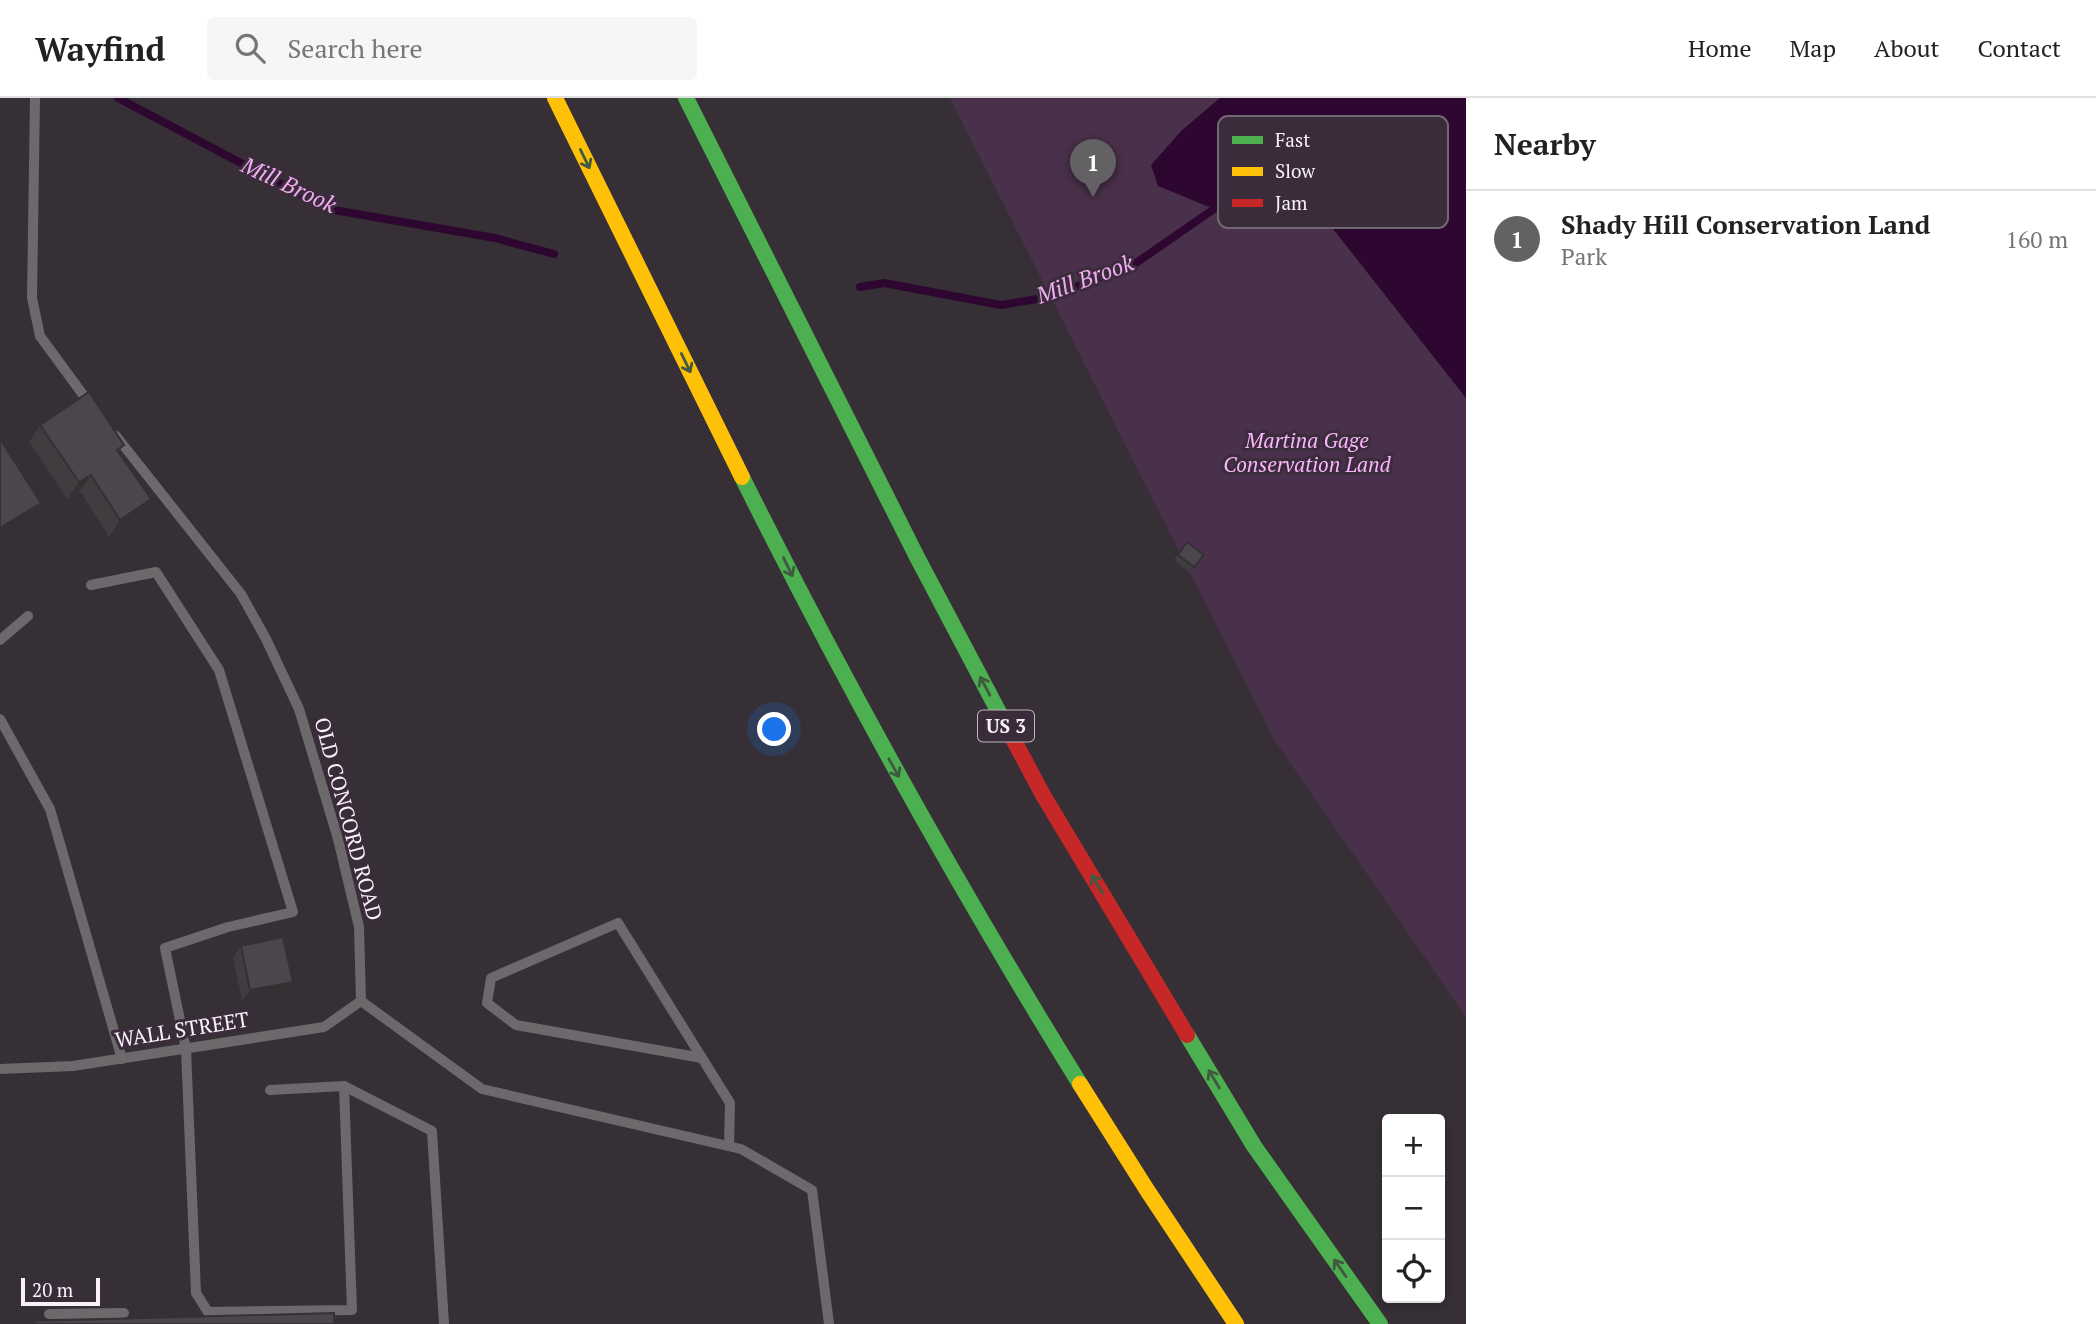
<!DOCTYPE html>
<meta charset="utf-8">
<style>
:root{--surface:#fff;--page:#f6f6f6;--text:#222;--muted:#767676;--line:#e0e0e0;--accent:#646164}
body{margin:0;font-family:"PT Serif",serif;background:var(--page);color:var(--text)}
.controls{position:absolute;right:21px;bottom:21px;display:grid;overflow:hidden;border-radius:7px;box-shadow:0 4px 10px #0003}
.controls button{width:63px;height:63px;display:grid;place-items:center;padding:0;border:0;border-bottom:2px solid var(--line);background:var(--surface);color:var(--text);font:35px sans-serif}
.scale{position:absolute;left:21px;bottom:18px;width:79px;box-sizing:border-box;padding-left:7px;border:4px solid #f9f0f9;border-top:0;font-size:19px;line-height:24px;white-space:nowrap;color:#f9f0f9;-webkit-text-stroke:5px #3a2c3a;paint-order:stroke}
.you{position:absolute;left:775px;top:632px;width:24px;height:24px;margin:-18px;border:5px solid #fff;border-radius:50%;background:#1a73e8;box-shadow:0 0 0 10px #1a73e833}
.badge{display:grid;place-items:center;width:46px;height:46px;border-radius:50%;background:var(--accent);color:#fff;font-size:23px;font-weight:700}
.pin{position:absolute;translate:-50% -58px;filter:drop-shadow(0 2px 4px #0008)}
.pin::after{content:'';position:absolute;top:37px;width:24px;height:21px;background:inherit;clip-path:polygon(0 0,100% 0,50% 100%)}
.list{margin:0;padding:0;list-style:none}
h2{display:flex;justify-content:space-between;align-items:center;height:91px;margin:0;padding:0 28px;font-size:30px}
h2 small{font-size:23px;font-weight:400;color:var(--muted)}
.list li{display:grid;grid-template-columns:46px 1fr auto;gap:21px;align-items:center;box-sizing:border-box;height:98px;padding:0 28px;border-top:2px solid var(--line)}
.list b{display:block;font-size:26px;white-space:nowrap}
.list p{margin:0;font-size:23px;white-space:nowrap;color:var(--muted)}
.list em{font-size:23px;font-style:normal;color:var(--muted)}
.icon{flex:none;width:38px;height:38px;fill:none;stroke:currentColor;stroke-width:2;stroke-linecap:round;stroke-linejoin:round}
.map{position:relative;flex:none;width:1466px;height:1226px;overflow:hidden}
header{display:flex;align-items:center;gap:42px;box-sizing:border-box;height:98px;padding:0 35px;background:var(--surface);border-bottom:2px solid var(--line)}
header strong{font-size:33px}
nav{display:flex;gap:38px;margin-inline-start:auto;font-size:24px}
.search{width:490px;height:63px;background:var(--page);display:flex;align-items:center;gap:18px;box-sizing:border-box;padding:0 24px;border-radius:7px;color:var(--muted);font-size:26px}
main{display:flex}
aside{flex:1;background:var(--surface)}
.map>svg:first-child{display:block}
</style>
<header>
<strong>Wayfind</strong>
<div class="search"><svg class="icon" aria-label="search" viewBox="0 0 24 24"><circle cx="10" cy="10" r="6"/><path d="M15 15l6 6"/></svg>Search here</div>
<nav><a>Home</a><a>Map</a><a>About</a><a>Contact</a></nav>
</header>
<main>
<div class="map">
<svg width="1466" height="1226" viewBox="0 0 1466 1226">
<rect width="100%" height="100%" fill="#363036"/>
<path fill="#4a314b" d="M950,0H1220L1181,33L1214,111L1330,127L1466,300V919L1275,643Z"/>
<path fill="#2e0730" d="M1220,0H1466V300L1330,127L1214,111L1158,88L1151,67L1181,33Z"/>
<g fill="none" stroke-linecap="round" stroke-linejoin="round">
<g stroke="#2e0730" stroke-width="8">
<path d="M118,0L328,111L495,140L554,156"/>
<path d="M860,189L884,185L1001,207L1050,199L1136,165L1214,111"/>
</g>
<g stroke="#6c686c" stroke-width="10">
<path d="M35,0L32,200L40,238L92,309"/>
<path d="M116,338L241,496L266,541L299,611L338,741L359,829L361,903"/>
<path d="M91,487L156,474L219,572L293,814L228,829L165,850L186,951L196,1195L208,1214L352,1212L344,988L270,992"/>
<path d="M0,542L28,518"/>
<path d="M0,621L50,711L122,961"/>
<path d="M361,903L482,991L741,1051L812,1092L829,1226"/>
<path d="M702,960L516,927L487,905L491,880L618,825L730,1005L729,1048"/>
<path d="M0,971L73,968L324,929L361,903"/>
<path d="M344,988L432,1033L444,1226"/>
<path d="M49,1216L124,1215"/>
</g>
<g stroke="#4caf50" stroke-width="16">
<path d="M686,0L917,459L1003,622"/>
<path d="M742,379C845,586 958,789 1080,986"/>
<path d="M1187,937L1254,1048L1380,1226"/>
</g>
<g stroke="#ffc107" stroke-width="16">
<path d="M555,0L742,379"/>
<path d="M1080,986L1147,1092L1236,1226"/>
</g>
<path stroke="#c62828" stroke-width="16" d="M1003,622L1043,697L1187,937"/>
</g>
<g fill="#403c40">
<path d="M40,327L124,347L119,354L140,418L109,439L80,393L67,401L29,344Z"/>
<path d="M1187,444L1204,457L1190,475L1174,462Z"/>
<path d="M241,848L293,884L285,895L242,903L233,859Z"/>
</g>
<g fill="#343134">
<path d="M91,377L80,393L67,401L79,384Z"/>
<path d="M151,401L140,418L109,439L120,422Z"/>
<path d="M41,405L26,426L0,442V430Z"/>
<path d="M293,884L285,895L242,903L250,892Z"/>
</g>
<g fill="#4b464b" stroke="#343134" stroke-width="2">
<path d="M89,294L124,347L117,352L151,401L120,422L91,377L79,384L40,327Z"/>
<path d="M0,341L41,405L0,430Z"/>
<path d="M1187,444L1204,457L1194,469L1178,457Z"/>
<path d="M283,839L293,884L250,892L241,848Z"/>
<path d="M334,1215V1226H35V1223Z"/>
</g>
<defs><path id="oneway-shaft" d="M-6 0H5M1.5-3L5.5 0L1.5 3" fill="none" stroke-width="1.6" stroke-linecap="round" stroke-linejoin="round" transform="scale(1.75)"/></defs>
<g stroke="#405a42">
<use href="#oneway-shaft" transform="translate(585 61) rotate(64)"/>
<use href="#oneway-shaft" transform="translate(686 265) rotate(64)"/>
<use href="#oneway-shaft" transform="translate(788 469) rotate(64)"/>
<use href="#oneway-shaft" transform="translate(985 588) rotate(-118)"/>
<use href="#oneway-shaft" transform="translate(894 670) rotate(61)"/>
<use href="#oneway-shaft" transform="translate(1097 786) rotate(-121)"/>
<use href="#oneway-shaft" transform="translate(1214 981) rotate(-121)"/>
<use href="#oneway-shaft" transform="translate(1340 1170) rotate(-125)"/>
</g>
<g text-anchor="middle" stroke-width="6" stroke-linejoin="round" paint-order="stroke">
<rect fill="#3a2c3a" stroke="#c0b5c0" stroke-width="2" x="978" y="612.5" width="56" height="31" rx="5"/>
<g font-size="19" font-weight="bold" fill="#f9f0f9">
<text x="1006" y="635">US 3</text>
</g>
<g font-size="21" font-style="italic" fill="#fab4fb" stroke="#3a2c3a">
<text x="1307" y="350">Martina Gage<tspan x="1307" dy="24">Conservation Land</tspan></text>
</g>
<g font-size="21" fill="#f9f0f9" stroke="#3a2c3a">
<text transform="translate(348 721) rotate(75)" y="7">OLD CONCORD ROAD</text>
<text transform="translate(182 932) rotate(-9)" y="7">WALL STREET</text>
</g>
<g font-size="23" font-style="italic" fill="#f0abf1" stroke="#3a2c3a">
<text transform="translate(289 87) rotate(25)" y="8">Mill Brook</text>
<text transform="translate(1085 181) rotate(-20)" y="8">Mill Brook</text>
</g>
</g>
<rect x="1218" y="18" width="230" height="112" rx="10" fill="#3a2c3a" stroke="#736773" stroke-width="2"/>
<rect x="1232" y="38" width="31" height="8" fill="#4caf50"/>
<rect x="1232" y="69" width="31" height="9" fill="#ffc107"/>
<rect x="1232" y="101" width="31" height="8" fill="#c62828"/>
<g font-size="19" fill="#f9f0f9">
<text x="1275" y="49">Fast</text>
<text x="1275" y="80">Slow</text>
<text x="1275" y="112">Jam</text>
</g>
</svg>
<div class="controls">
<button>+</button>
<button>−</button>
<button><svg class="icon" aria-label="locate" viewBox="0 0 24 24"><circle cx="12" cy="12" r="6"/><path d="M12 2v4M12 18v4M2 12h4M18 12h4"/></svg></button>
</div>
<div class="scale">20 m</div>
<div class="you"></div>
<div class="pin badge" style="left:1093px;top:99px">1</div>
</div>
<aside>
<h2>Nearby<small></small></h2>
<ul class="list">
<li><span class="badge">1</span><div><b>Shady Hill Conservation Land</b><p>Park</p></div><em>160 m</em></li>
</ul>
</aside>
</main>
